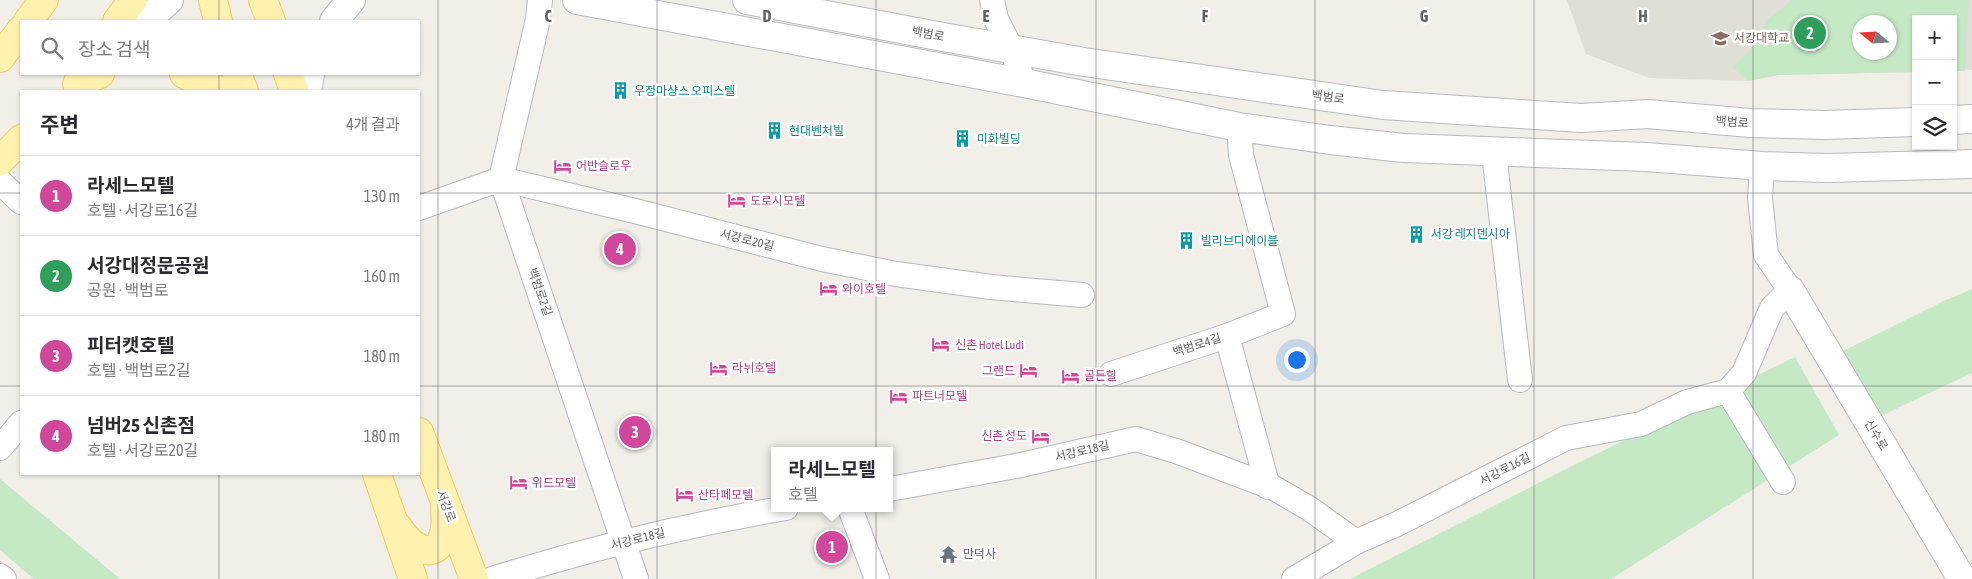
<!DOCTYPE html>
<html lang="ko">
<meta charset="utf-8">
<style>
:root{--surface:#fff;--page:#f2f2f3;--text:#2b2b33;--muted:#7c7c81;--line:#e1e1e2;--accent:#7c3aed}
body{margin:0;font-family:"Asap Condensed","Noto Sans KR",sans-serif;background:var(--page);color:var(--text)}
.controls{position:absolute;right:15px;top:15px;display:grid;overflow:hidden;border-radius:0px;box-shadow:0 1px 4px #0004}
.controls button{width:45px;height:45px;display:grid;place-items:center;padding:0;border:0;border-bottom:1px solid var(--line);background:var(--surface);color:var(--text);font:25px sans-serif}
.compass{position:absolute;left:1852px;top:15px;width:45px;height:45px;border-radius:50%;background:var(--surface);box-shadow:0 1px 4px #0004;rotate:288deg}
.you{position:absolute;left:1296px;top:359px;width:18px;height:18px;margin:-12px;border:4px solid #fff;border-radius:50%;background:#1a73e8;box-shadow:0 0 0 8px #1a73e833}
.badge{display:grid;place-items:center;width:32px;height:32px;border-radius:50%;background:var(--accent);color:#fff;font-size:16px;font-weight:700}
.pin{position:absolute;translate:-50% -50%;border:2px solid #fff;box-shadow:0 1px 5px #0006}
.popup{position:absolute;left:771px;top:447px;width:122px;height:65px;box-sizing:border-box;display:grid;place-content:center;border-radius:0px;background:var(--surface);filter:drop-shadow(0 1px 4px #0005);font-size:16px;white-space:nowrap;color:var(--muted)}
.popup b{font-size:19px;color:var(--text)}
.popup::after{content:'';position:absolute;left:50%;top:100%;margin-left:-10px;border:10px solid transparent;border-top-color:var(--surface)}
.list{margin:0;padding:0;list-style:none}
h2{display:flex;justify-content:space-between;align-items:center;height:65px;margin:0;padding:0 20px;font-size:21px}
h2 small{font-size:16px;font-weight:400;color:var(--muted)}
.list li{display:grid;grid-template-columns:32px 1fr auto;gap:15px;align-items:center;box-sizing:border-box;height:80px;padding:0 20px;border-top:1px solid var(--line)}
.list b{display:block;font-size:19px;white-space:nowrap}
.list p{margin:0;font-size:16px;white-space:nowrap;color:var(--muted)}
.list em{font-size:16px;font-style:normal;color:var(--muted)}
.icon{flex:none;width:28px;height:28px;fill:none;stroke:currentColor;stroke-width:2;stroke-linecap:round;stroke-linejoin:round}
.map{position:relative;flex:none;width:1972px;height:579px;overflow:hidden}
.search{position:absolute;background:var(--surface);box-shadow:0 1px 4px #0004;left:20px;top:20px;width:400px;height:55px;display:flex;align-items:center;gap:12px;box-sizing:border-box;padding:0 18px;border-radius:0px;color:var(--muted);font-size:19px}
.panel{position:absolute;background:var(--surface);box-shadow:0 1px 4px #0004;left:20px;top:90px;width:400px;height:385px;border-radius:0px}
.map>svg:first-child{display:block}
</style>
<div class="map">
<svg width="1972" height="579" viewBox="0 0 1972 579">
<rect width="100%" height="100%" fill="#f1efe8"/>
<path fill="#e1ded6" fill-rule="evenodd" d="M1567,0H1972V70L1953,71V19H1916V72L1778,75L1748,81L1649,78L1586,54ZM1860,22H1890V52H1860Z"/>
<g fill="#c5e8c5" fill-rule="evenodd">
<path d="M1792,0H1969L1965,71H1953V19H1916V72L1778,75L1748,81L1733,67L1756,44L1767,20ZM1860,22H1890V52H1860Z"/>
<path d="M1972,289V373L1870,421L1843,351L1946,300Z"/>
<path d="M1795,357L1839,435L1611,579H1350L1572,466Z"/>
<path d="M0,479L120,579H34L0,550Z"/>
</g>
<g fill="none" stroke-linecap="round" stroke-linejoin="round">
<defs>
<g id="street">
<path d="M540,0L538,19L501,179L636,579"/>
<path d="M992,0L996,19L1012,50L1024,83"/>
<path d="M1494,153L1520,380"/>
<path d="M0,182L21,202"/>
<path d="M419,208L501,179L639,212L822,259L896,274L991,287L1082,295"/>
<path d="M1227,336L1268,487"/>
<path d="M1111,374L1227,336L1283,314L1241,155L1239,127"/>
<path d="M1728,391L1783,482"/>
<path d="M0,448L21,423"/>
<path d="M890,489L1016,466L1136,439L1179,452L1274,488L1310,509L1356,542"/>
<path d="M850,508L877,579"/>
<path d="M0,576L4,579"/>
<path d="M492,579C588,549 686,525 786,508"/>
<path d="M1294,579L1356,542L1397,524L1566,438L1641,424L1687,402L1728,391L1744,373L1772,308L1790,290L1766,255L1760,198L1762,166"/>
</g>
<g id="secondary">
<path d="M577,0L1024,83L1239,127L1330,140L1404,148L1646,157L1762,166L1827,168L1972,164"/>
<path d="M747,0L943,37L1084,62L1383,105L1581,118L1648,114L1750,123L1825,125L1916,122"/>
<path d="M146,21L169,0"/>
<path d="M334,21L351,0"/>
<path d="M307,91L310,74"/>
<path d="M1953,120L1972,119"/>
<path d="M1790,290L1962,579"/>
</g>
<g id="primary">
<path d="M213,0L218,21"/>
<path d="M263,0L271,21"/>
<path d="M28,21L44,0"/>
<path d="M117,21L133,0"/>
<path d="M0,58L21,30"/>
<path d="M184,74L220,91"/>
<path d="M237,74L244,91"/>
<path d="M288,74L294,91"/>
<path d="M77,84L100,74"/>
<path d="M0,161L21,139"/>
<path d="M419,432L474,579"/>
<path d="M377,474L413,579"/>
<path d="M397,526C402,533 408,542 416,546C444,563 447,526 445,508"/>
</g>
</defs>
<use href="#street" stroke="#b5b8bc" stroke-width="26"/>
<use href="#secondary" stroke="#b6babf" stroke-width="30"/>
<use href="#primary" stroke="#f2c960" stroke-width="30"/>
<use href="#street" stroke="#fff" stroke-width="24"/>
<use href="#secondary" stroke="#fff" stroke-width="28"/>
<use href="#primary" stroke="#fff2af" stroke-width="28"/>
</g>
<path fill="none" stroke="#5f6368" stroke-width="1" stroke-opacity="0.55" d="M219,0V21M438,0V579M657,0V579M876,0V579M1096,0V579M1315,0V579M1534,0V579M1753,0V579M219,74V91M0,193H21M419,193H1972M0,386H21M419,386H1972M219,474V579"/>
<defs>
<symbol id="university-bare" viewBox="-9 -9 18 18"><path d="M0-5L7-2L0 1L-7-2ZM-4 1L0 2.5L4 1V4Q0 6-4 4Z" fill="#8d6e63" stroke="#fff" stroke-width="2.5" paint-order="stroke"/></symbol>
<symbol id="building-bare" viewBox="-9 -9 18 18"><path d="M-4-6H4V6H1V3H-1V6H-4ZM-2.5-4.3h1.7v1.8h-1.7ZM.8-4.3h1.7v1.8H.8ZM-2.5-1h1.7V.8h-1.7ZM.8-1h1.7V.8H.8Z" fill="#0f9aa8" stroke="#fff" stroke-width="2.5" paint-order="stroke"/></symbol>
<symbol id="hotel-bare" viewBox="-9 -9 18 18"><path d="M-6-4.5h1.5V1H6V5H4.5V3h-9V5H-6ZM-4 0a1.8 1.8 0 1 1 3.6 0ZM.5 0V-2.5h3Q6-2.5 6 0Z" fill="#d1479c" stroke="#fff" stroke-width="2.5" paint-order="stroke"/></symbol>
<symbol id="temple-bare" viewBox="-9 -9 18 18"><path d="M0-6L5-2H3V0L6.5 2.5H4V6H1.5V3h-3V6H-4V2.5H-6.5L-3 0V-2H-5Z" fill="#6b7280" stroke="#fff" stroke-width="2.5" paint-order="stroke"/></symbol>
</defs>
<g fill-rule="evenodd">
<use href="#university-bare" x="1708" y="26" width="25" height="25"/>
<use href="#building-bare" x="608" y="78" width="25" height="25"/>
<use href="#building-bare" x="762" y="118" width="25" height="25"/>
<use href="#building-bare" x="950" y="126" width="25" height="25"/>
<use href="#hotel-bare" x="550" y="154" width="25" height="25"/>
<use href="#hotel-bare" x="724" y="188" width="25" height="25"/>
<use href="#building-bare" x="1404" y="222" width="25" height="25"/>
<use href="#building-bare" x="1174" y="228" width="25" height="25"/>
<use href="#hotel-bare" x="816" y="276" width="25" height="25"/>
<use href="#hotel-bare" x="928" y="332" width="25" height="25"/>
<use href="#hotel-bare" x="706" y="356" width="25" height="25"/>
<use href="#hotel-bare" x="1016" y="358" width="25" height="25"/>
<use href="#hotel-bare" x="1058" y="364" width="25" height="25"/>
<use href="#hotel-bare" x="886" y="384" width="25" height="25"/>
<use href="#hotel-bare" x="1028" y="424" width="25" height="25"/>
<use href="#hotel-bare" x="506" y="470" width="25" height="25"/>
<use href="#hotel-bare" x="672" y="482" width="25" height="25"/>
<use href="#temple-bare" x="936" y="542" width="25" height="25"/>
</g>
<g text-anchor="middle" stroke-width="5" stroke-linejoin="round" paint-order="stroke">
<g font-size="12" fill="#5f6368" stroke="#fff">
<text transform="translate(928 34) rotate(11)" y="4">백범로</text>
<text transform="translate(1328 97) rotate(8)" y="4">백범로</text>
<text transform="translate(1732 122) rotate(5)" y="4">백범로</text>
<text transform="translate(747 240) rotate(14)" y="4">서강로20길</text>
<text transform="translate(540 292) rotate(71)" y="4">백범로2길</text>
<text transform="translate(1197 345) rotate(-18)" y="4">백범로4길</text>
<text transform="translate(1876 435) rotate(59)" y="4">신수로</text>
<text transform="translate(1082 451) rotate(-13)" y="4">서강로18길</text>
<text transform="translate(1505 469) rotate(-27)" y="4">서강로16길</text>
<text transform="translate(446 506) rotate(69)" y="4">서강로</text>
<text transform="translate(638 539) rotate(-14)" y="4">서강로18길</text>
</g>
<g font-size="12" fill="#785e54" stroke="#fff" text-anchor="start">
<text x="1734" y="42">서강대학교</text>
</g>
<g font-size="12" fill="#0d838f" stroke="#fff" text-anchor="start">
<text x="634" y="95">우정마샹스 오피스텔</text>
<text x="789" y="135">현대벤처빌</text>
<text x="977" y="143">미화빌딩</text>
<text x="1431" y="238">서강 레지덴시아</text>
<text x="1201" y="245">빌리브디에이블</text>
</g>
<g font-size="12" fill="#b23c85" stroke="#fff" text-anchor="start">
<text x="576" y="170">어반슬로우</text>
<text x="750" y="205">도로시모텔</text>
<text x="842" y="293">와이호텔</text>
<text x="955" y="349">신촌 Hotel Ludi</text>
<text x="732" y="372">라뉘호텔</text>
<text x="1015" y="375" text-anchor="end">그랜드</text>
<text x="1084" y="380">골든힐</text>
<text x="912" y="400">파트너모텔</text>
<text x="1027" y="440" text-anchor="end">신촌 성도</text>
<text x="532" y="487">위드모텔</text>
<text x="698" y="499">산타페모텔</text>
</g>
<g font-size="12" fill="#5b616d" stroke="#fff" text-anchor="start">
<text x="963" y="558">만덕사</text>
</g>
</g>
<g font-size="16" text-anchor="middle" font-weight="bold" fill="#5f6368" stroke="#fff" stroke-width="5" stroke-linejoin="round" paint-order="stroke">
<text x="548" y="22">C</text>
<text x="767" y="22">D</text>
<text x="986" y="22">E</text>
<text x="1205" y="22">F</text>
<text x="1424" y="22">G</text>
<text x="1643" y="22">H</text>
</g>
</svg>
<div class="controls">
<button>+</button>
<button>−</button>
<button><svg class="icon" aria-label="layers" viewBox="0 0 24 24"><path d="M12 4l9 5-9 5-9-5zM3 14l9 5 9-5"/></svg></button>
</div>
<svg class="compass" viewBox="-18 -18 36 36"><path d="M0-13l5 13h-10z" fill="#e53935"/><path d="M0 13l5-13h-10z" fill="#7c7c81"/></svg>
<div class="you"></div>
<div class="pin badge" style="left:832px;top:547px;background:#d1479c">1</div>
<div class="popup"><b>라세느모텔</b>호텔</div>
<div class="pin badge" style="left:1810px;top:33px;background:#2e9e5b">2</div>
<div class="pin badge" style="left:635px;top:432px;background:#d1479c">3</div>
<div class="pin badge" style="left:620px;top:249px;background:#d1479c">4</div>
<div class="search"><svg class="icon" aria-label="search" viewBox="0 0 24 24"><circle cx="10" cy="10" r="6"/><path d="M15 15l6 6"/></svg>장소 검색</div>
<section class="panel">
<h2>주변<small>4개 결과</small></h2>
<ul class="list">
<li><span class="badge" style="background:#d1479c">1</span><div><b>라세느모텔</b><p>호텔 · 서강로16길</p></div><em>130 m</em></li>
<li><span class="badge" style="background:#2e9e5b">2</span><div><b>서강대정문공원</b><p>공원 · 백범로</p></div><em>160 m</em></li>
<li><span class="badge" style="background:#d1479c">3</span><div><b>피터캣호텔</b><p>호텔 · 백범로2길</p></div><em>180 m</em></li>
<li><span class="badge" style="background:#d1479c">4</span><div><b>넘버25 신촌점</b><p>호텔 · 서강로20길</p></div><em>180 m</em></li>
</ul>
</section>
</div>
